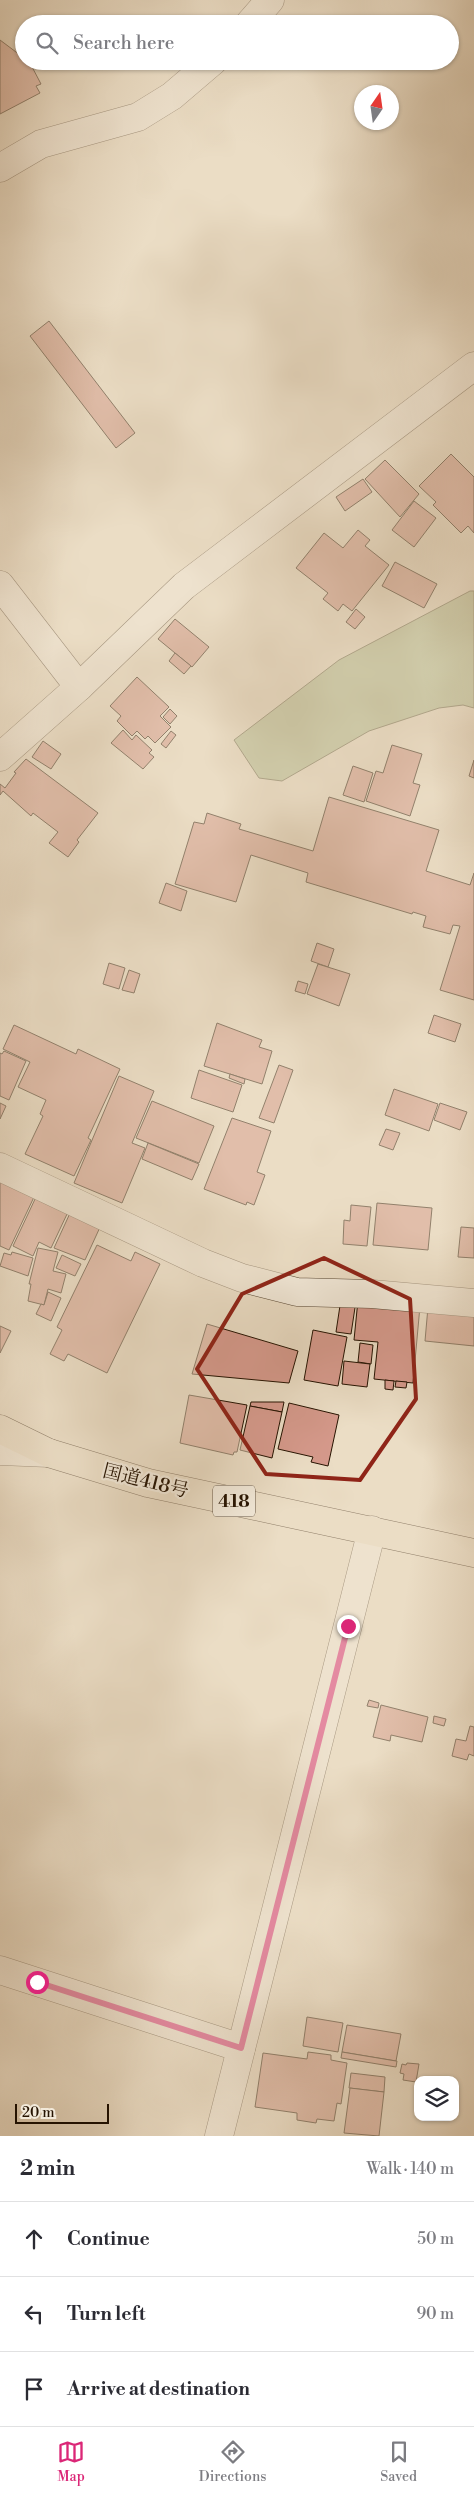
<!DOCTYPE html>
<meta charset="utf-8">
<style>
:root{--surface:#fff;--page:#f2f2f3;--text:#2b2b33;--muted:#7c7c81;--line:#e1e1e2;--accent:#db2777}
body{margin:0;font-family:"Libre Bodoni","Noto Serif JP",serif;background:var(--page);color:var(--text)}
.controls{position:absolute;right:15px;bottom:15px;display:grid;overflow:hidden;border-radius:10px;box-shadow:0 1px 4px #0004}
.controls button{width:45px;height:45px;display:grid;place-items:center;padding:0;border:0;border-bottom:1px solid var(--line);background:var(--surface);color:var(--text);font:25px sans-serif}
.compass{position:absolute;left:354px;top:85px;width:45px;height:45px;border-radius:50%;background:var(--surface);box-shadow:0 1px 4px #0004;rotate:13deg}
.scale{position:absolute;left:15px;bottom:12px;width:94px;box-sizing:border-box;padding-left:5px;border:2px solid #261301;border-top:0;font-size:14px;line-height:18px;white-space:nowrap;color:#261301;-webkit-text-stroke:4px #f2e9d9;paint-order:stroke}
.stop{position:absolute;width:15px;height:15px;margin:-11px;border:4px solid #db2777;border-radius:50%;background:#fff}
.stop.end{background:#db2777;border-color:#fff;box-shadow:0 1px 5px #0008}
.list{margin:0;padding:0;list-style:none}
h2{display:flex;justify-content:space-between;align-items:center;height:65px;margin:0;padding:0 20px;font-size:21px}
h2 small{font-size:16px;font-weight:400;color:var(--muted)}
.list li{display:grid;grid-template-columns:32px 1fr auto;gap:15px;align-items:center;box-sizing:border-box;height:75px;padding:0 20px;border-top:1px solid var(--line)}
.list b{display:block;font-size:19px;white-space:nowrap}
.list em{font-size:16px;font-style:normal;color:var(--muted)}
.icon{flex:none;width:28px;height:28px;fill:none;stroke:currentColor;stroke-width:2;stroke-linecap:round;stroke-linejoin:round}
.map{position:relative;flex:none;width:474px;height:2136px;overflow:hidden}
.search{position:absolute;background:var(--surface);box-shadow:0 1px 4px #0004;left:15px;right:15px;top:15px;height:55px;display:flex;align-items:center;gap:12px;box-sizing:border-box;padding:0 18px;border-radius:28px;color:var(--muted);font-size:19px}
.sheet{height:290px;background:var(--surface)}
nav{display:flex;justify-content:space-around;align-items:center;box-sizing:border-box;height:70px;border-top:1px solid var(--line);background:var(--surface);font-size:14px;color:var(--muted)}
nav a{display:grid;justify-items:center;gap:2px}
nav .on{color:var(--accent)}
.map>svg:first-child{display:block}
</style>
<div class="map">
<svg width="474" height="2136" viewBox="0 0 474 2136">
<rect width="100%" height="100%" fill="#ebddc5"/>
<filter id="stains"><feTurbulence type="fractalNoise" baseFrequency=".004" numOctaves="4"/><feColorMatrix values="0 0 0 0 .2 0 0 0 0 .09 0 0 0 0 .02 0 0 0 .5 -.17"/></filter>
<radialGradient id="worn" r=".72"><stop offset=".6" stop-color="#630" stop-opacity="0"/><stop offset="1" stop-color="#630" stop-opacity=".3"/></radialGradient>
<path fill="#b7c195" stroke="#6e6a4b" d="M470,591H474V708L463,705L439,708L369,731L282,781L259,778L234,740L339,660Z"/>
<g fill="#d5998b" stroke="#261301">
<path d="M0,40L24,58V61L30,63L41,84L36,86L40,93L0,114Z"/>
<path d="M49,321L135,433L116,448L30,336Z"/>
<path d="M451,454L474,477V533L468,526L461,533L433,505L436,502L419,486Z"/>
<path d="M385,460L419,494L400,517L365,479Z"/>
<path d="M363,479L372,492L345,511L336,497Z"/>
<path d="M414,501L436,518L414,547L392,530Z"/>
<path d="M358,530L370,540L365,546L389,565L352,611L343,604L338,611L323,599L328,593L296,568L324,533L343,548Z"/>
<path d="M395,562L437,584L424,608L382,586Z"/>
<path d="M356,609L365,617L355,629L346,622Z"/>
<path d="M175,619L209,647L192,667L158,639Z"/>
<path d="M175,653L191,666L184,674L169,661Z"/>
<path d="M137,677L169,707L160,716L171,727L155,743L148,736L145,739L137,731L132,736L117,721L121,716L110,706Z"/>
<path d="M170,709L177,716L170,724L163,717Z"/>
<path d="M123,730L132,740L136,735L152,750L149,753L154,757L143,769L111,743Z"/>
<path d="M171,731L176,735L166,748L161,744Z"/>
<path d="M43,741L61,754L51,769L32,757Z"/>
<path d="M392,745L422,754L413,783L420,785L410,816L366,801L376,771L383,773Z"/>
<path d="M26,759L98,813L77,840L79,842L68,857L49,843L58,832L33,813L31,816L3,791L0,795V784L5,788L16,773L14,772Z"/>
<path d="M474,760V778L469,776Z"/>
<path d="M353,766L373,773L364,802L343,795Z"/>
<path d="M329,797L439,830L426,871L470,885L474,873V1000L440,990L460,926L453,925L450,934L423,927L426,916L413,912L412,914L306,882L308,873L251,855L236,902L175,884L194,822L204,824L207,813L241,824L239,829L313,851Z"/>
<path d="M166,883L187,891L181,911L159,903Z"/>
<path d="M317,943L334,949L328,967L311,961Z"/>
<path d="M109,963L125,968L119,989L103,984Z"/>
<path d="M318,964L350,974L339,1006L307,994Z"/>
<path d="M129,970L140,974L134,993L122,990Z"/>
<path d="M298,981L308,984L305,994L295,991Z"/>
<path d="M434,1015L461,1024L455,1042L428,1033Z"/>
<path d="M217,1023L262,1040L259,1047L272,1051L262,1084L204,1066Z"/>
<path d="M14,1025L76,1054L78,1049L120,1069L88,1138L91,1140L74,1176L25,1154L43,1116L40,1114L46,1100L18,1087L30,1062L3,1049Z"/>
<path d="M4,1051L26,1061L9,1100L0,1096V1053L2,1054Z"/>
<path d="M279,1065L293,1070L274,1123L259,1118Z"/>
<path d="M199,1070L242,1085L233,1112L191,1098Z"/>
<path d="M230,1074L245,1079L244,1084L229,1078Z"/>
<path d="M119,1076L154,1091L132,1143L145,1148L122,1203L74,1183Z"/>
<path d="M394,1089L438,1104L429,1131L385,1115Z"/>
<path d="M152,1101L214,1126L199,1163L136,1138Z"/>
<path d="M0,1103L6,1106L0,1119Z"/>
<path d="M440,1103L467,1112L460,1130L434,1120Z"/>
<path d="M232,1118L271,1131L257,1172L265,1175L254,1205L247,1202L246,1205L204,1189Z"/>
<path d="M386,1129L400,1133L393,1150L379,1145Z"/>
<path d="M148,1143L199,1164L192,1180L142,1159Z"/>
<path d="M0,1181L34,1197L9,1250L0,1246Z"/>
<path d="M36,1197L68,1212L51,1248L39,1242L33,1256L13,1246Z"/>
<path d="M377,1203L432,1208L428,1250L373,1245Z"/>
<path d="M351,1205L371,1207L367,1246L343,1244L344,1220L350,1221Z"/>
<path d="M71,1211L101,1225L85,1260L54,1248Z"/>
<path d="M461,1227L474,1228V1258L458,1257Z"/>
<path d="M97,1245L131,1261L135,1252L160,1264L107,1373L68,1354L64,1361L50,1354L62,1330L57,1327Z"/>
<path d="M38,1248L58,1252L53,1271L66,1274L61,1293L48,1289L44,1305L28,1301L31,1284H29Z"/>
<path d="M12,1252L33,1258L28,1276L0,1266L4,1253L11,1255Z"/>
<path d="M62,1255L81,1264L75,1276L56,1268Z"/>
<path d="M48,1292L61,1298L51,1321L36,1314L41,1304L44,1305Z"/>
<path d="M341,1299L356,1301L351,1334L336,1332Z"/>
<path d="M358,1300L420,1306L413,1383L374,1379L378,1342L354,1340Z"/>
<path d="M428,1307L474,1312V1346L425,1341Z"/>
<path d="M207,1324L298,1351L289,1383L192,1374Z"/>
<path d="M0,1326L11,1331L0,1353Z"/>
<path d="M313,1330L347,1337L338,1386L304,1380Z"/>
<path d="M360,1343L373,1345L371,1364L358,1362Z"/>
<path d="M344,1361L370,1364L367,1387L342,1384Z"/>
<path d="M385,1380L394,1381L393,1390L385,1389Z"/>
<path d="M396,1381L407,1382L406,1388L395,1387Z"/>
<path d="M189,1395L247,1405L237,1452H234L233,1455L180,1443Z"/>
<path d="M251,1402H284L282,1412L250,1406Z"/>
<path d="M289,1403L339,1415L328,1466L311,1462L313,1457L278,1449Z"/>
<path d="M250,1406L282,1412L272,1458L240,1450Z"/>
<path d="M369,1700L379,1703L378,1708L367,1706Z"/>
<path d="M381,1705L428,1717L422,1742L391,1735L390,1741L373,1737Z"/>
<path d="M434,1716L446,1719L444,1726L433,1723Z"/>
<path d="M470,1726L474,1727V1756L469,1754L467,1760L452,1756L456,1739L466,1741Z"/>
<path d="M307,2017L343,2023L338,2052L303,2046Z"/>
<path d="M347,2025L401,2034L396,2061L342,2052Z"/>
<path d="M308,2052L331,2055V2060L347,2063L341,2104L337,2103L334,2121L317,2119L316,2123L297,2120V2113L255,2107L263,2053L307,2059Z"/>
<path d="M342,2052L396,2061H397L396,2067L341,2058Z"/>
<path d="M407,2063L419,2064L416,2082L403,2080L404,2074L400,2073L402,2064L406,2065Z"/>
<path d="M351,2073L385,2077L384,2092L349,2088Z"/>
<path d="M350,2088L384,2092L379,2136L344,2133Z"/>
</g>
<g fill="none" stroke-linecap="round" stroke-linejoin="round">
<defs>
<g id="street">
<path d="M249,24L270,0"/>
<path d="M0,168L41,144L138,117L172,96L213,61"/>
<path d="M0,585L79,687"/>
<path d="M0,757L79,687L184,586L474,366"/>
<path d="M0,1167L203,1263L242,1278L297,1292L372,1294L474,1303"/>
<path d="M0,1451L49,1453"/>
<path d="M0,1970L241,2048"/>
<path d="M219,2136L372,1530"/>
</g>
<path id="highway" d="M0,1429L49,1453L148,1483L474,1553"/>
</defs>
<use href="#street" stroke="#574632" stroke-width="29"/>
<use href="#highway" stroke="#261301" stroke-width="29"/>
<use href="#street" stroke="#f2e9d9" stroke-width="28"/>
<use href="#highway" stroke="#ebddc5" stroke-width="28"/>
</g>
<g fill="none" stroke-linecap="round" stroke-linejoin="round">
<path stroke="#db2777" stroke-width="6" d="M37,1982L241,2048L348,1626"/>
</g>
<path d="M0 0H474V2136H0ZM324,1258L410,1299L416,1399L360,1480L266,1474L197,1369L242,1294Z" fill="#ebddc5" fill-opacity=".55" fill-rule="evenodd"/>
<path fill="none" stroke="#8f2418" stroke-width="4" stroke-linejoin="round" d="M324,1258L410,1299L416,1399L360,1480L266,1474L197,1369L242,1294Z"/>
<g text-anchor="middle" stroke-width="4.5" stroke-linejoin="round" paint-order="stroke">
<rect fill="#f2e9d9" stroke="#635342" stroke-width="1" x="213" y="1485.5" width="42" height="31" rx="4"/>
<g font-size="18" font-weight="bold" fill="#261301">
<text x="234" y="1507">418</text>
</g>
<g font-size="19" fill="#261301" stroke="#f2e9d9">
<text transform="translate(146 1480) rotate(14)" y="7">国道418号</text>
</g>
</g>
<rect width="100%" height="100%" filter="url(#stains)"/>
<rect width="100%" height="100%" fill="url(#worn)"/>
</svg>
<div class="controls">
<button><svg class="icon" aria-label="layers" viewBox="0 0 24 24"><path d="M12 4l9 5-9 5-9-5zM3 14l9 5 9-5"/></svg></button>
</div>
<svg class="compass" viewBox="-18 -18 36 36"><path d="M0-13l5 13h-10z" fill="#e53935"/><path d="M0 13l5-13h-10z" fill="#7c7c81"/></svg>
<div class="scale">20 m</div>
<div class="stop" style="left:37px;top:1982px"></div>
<div class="stop end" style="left:348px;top:1626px"></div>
<div class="search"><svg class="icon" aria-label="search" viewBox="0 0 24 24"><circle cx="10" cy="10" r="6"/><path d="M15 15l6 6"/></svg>Search here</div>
</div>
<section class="sheet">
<h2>2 min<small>Walk · 140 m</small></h2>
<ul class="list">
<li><svg class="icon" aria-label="ahead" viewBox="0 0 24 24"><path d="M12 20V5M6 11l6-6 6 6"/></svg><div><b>Continue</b></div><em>50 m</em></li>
<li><svg class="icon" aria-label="left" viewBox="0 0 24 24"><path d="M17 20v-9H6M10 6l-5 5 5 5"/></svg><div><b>Turn left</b></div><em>90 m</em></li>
<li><svg class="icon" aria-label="arrive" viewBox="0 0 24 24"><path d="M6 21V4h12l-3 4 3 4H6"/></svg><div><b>Arrive at destination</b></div></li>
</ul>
</section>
<nav>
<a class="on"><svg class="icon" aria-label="map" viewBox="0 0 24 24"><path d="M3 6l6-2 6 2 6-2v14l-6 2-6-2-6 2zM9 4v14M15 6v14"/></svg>Map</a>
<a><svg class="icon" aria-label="directions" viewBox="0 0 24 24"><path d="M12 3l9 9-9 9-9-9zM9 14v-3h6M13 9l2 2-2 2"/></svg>Directions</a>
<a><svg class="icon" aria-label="saved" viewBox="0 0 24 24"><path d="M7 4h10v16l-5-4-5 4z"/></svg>Saved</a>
</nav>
